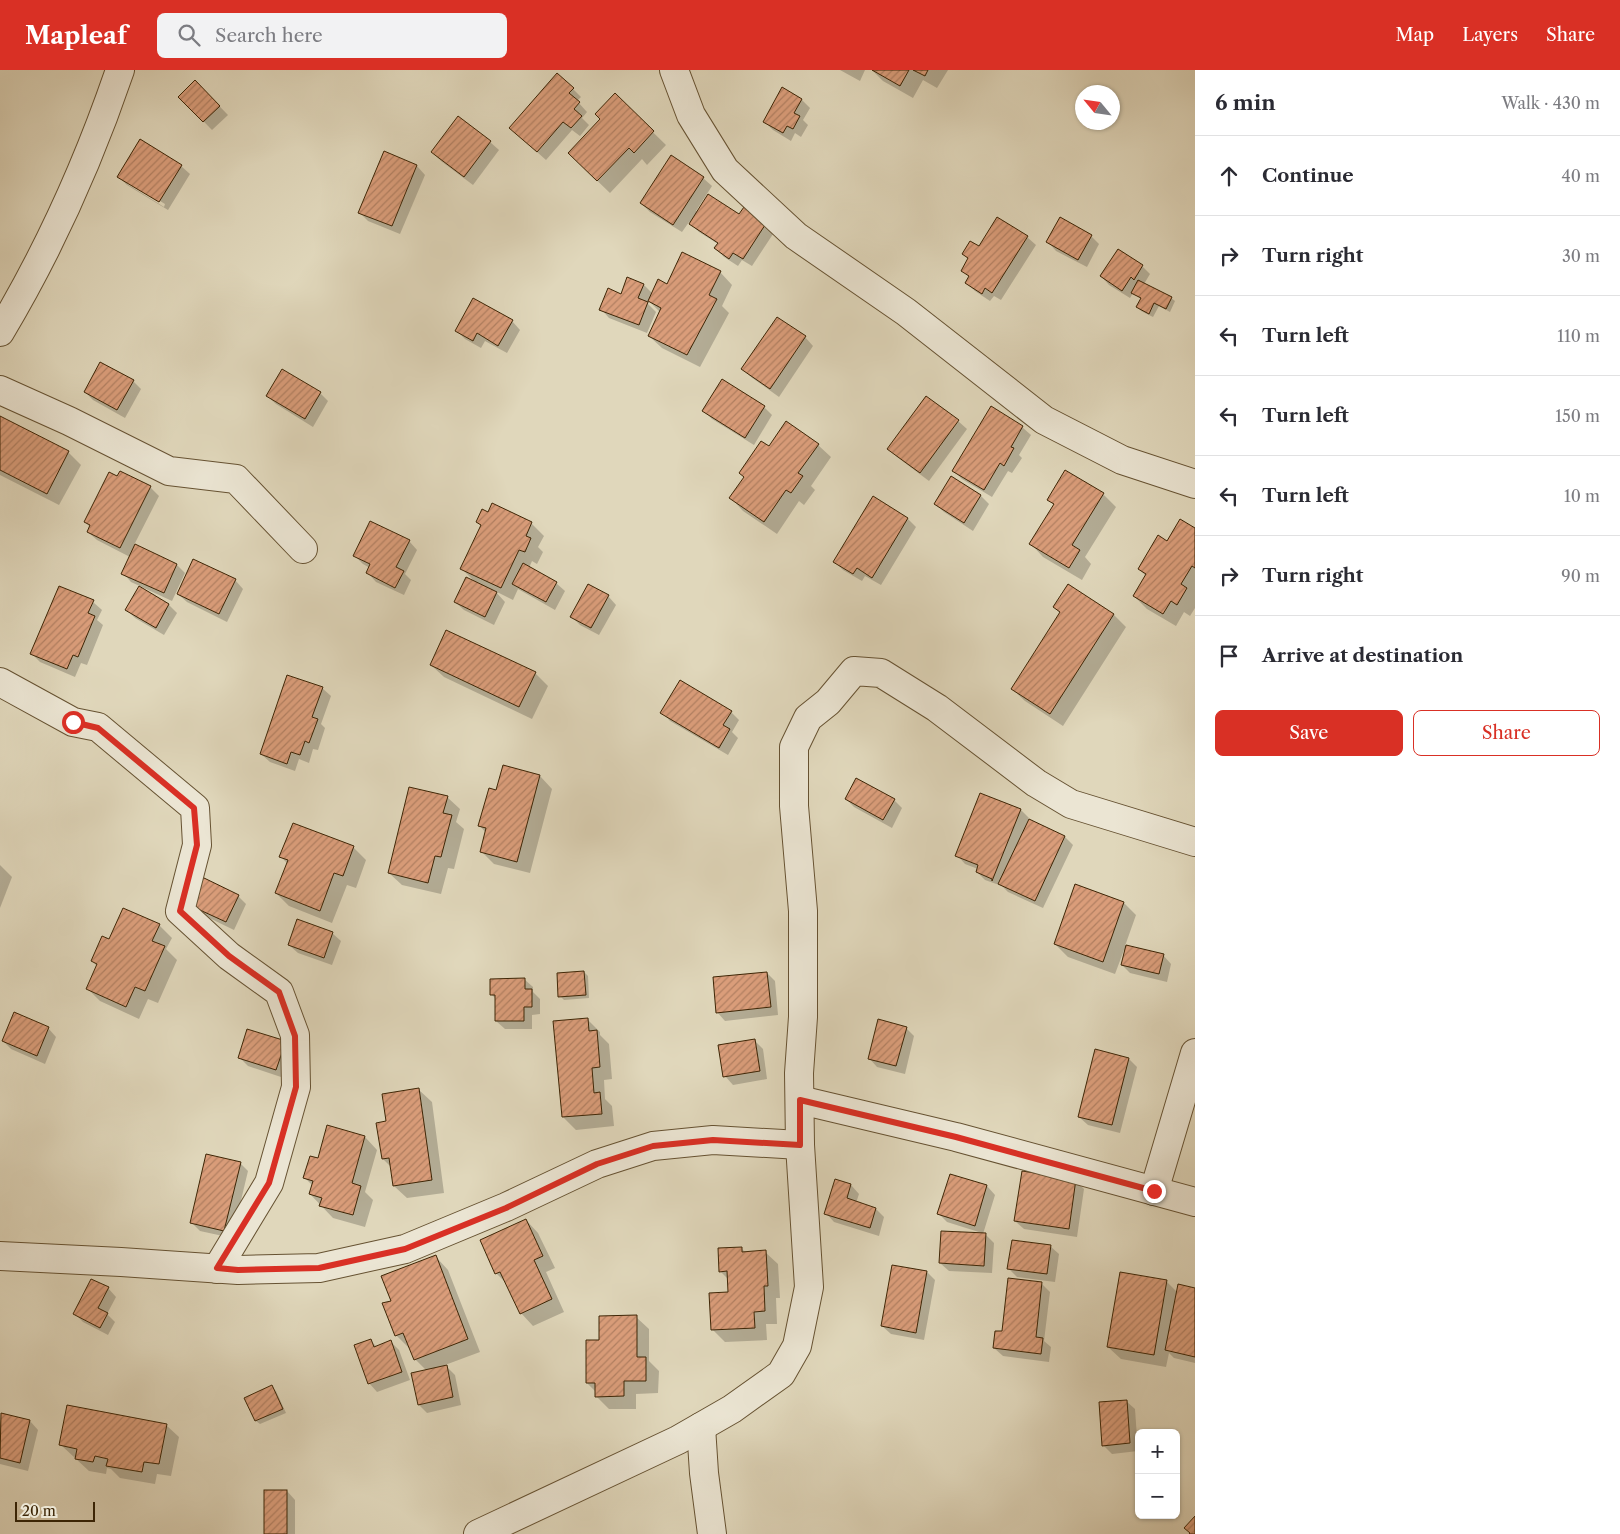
<!DOCTYPE html>
<meta charset="utf-8">
<style>
:root{--surface:#fff;--page:#f2f2f3;--text:#2b2b33;--muted:#7c7c81;--line:#e1e1e2;--accent:#d93025}
body{margin:0;font-family:"Libre Caslon Text",serif;background:var(--page);color:var(--text)}
.controls{position:absolute;right:15px;bottom:15px;display:grid;overflow:hidden;border-radius:8px;box-shadow:0 1px 4px #0004}
.controls button{width:45px;height:45px;display:grid;place-items:center;padding:0;border:0;border-bottom:1px solid var(--line);background:var(--surface);color:var(--text);font:25px sans-serif}
.compass{position:absolute;left:1075px;top:15px;width:45px;height:45px;border-radius:50%;background:var(--surface);box-shadow:0 1px 4px #0004;rotate:299deg}
.scale{position:absolute;left:15px;bottom:12px;width:80px;box-sizing:border-box;padding-left:5px;border:2px solid #3d2505;border-top:0;font-size:14px;line-height:18px;white-space:nowrap;color:#3d2505;-webkit-text-stroke:4px #ebe5d3;paint-order:stroke}
.stop{position:absolute;width:15px;height:15px;margin:-11px;border:4px solid #d93025;border-radius:50%;background:#fff}
.stop.end{background:#d93025;border-color:#fff;box-shadow:0 1px 5px #0008}
.list{margin:0;padding:0;list-style:none}
h2{display:flex;justify-content:space-between;align-items:center;height:65px;margin:0;padding:0 20px;font-size:21px}
h2 small{font-size:16px;font-weight:400;color:var(--muted)}
.list li{display:grid;grid-template-columns:32px 1fr auto;gap:15px;align-items:center;box-sizing:border-box;height:80px;padding:0 20px;border-top:1px solid var(--line)}
.list b{display:block;font-size:19px;white-space:nowrap}
.list em{font-size:16px;font-style:normal;color:var(--muted)}
.actions{display:flex;gap:10px;padding:15px 20px}
.actions a{flex:1;padding:11px 0;border:1px solid var(--accent);border-radius:8px;text-align:center;font-size:18px;color:var(--accent)}
.actions .main{background:var(--accent);color:#fff}
.icon{flex:none;width:28px;height:28px;fill:none;stroke:currentColor;stroke-width:2;stroke-linecap:round;stroke-linejoin:round}
.map{position:relative;flex:none;width:1195px;height:1464px;overflow:hidden}
header{display:flex;align-items:center;gap:30px;box-sizing:border-box;height:70px;padding:0 25px;background:var(--accent);color:#fff}
header strong{font-size:24px}
nav{display:flex;gap:28px;margin-inline-start:auto;font-size:18px}
.search{width:350px;height:45px;background:var(--page);display:flex;align-items:center;gap:12px;box-sizing:border-box;padding:0 18px;border-radius:8px;color:var(--muted);font-size:19px}
main{display:flex}
aside{flex:1;background:var(--surface)}
.map>svg:first-child{display:block}
</style>
<header>
<strong>Mapleaf</strong>
<div class="search"><svg class="icon" aria-label="search" viewBox="0 0 24 24"><circle cx="10" cy="10" r="6"/><path d="M15 15l6 6"/></svg>Search here</div>
<nav><a>Map</a><a>Layers</a><a>Share</a></nav>
</header>
<main>
<div class="map">
<svg width="1195" height="1464" viewBox="0 0 1195 1464">
<defs>
<pattern id="building-hatch" width="6" height="6" patternUnits="userSpaceOnUse" patternTransform="scale(1.25)"><rect width="6" height="6" fill="#da9d7a"/><path d="M-1 1l2-2M0 6l6-6M5 7l2-2" fill="none" stroke="#b28062"/></pattern>
</defs>
<rect width="100%" height="100%" fill="#e0d7bb"/>
<filter id="stains"><feTurbulence type="fractalNoise" baseFrequency=".004" numOctaves="4"/><feColorMatrix values="0 0 0 0 .2 0 0 0 0 .09 0 0 0 0 .02 0 0 0 .5 -.17"/></filter>
<radialGradient id="worn" r=".72"><stop offset=".6" stop-color="#630" stop-opacity="0"/><stop offset="1" stop-color="#630" stop-opacity=".3"/></radialGradient>
<g fill="#0003" fill-rule="evenodd">
<path d="M840,0H865L860,11Z"/>
<path d="M872,0H948L937,18L923,10L913,28L883,11Z"/>
<path d="M195,11L228,45L212,60L180,27Z"/>
<path d="M573,19L581,27L577,31L587,42L582,48L589,55L580,66L572,60L546,90L519,66Z"/>
<path d="M783,19L802,30L810,38L803,50L808,55L801,67L795,63L791,71L773,60L764,51Z"/>
<path d="M615,25L666,75L647,95L642,89L610,123L582,96L602,49Z"/>
<path d="M490,72L499,80L473,115L441,91L432,82Z"/>
<path d="M384,83L417,96L425,105L400,164L368,151L360,143Z"/>
<path d="M181,96L190,104L168,140L127,115L119,107ZM127,111L165,134L164,137L127,114Z"/>
<path d="M703,108L712,116L696,141L740,146L744,139L775,161L752,196L742,190L738,196L724,187L715,178L718,174L699,162L689,152L682,162L650,142L641,133Z"/>
<path d="M1091,166L1099,174L1087,197L1056,181L1048,172Z"/>
<path d="M1027,167L1036,175L1001,230L994,226L990,231L975,221L966,213L970,208L962,200L969,190L963,184L979,178Z"/>
<path d="M1142,196L1150,204L1144,214L1171,228L1175,231L1170,242L1159,236L1153,247L1141,241L1137,237L1141,229L1133,223L1130,228L1109,215L1101,206Z"/>
<path d="M720,202L732,215L722,236L729,243L700,297L662,278L649,266L660,242L649,231L648,234L656,242L647,263L609,248L601,239L621,225L628,209L644,215L653,224L667,215Z"/>
<path d="M512,251L520,260L507,283L485,271L481,278L465,269L456,260Z"/>
<path d="M805,267L813,276L779,327L751,307L742,299Z"/>
<path d="M133,311L141,319L125,348L93,330L85,322Z"/>
<path d="M320,323L328,331L313,357L276,334L267,326Z"/>
<path d="M764,337L772,345L754,375L712,349L704,341Z"/>
<path d="M991,338L1022,357L1031,365L1019,385L1022,388L1012,403L1008,401L992,427L962,409L953,400Z"/>
<path d="M0,347L68,382L81,395L59,435L0,405Z"/>
<path d="M958,351L967,359L929,411L897,387L889,379Z"/>
<path d="M818,375L831,387L811,416L815,420L804,435L799,431L777,464L743,441L731,428L769,378Z"/>
<path d="M120,402L150,417L159,426L134,475L177,495L185,503L172,531L131,512L123,503L130,487L97,470L88,462L90,457L85,452Z"/>
<path d="M951,408L981,426L989,434L973,461L944,442L935,434Z"/>
<path d="M1103,424L1116,437L1085,487L1091,494L1082,510L1043,487L1031,474L1054,435L1049,430Z"/>
<path d="M873,428L908,449L916,457L881,515L865,506L862,511L843,500L835,492Z"/>
<path d="M477,452L531,453L544,466L538,477L543,482L537,494L532,491L529,498L556,513L565,521L555,540L518,519L513,530L495,521L505,532L494,555L464,540L455,532L477,514L462,499L482,457Z"/>
<path d="M1195,459V538L1190,546L1184,542L1176,556L1147,539L1134,526L1146,506L1139,499L1168,472Z"/>
<path d="M409,471L417,480L405,504L411,510L404,525L376,512L368,503L370,498L363,494L354,485Z"/>
<path d="M235,510L243,519L227,552L187,532L178,524Z"/>
<path d="M139,518L169,535L177,543L164,565L135,548L127,540Z"/>
<path d="M608,526L616,535L599,565L580,555L572,547Z"/>
<path d="M93,532L102,540L97,550L103,555L87,595L81,593L75,607L40,592L32,584Z"/>
<path d="M1054,537L1114,545L1126,557L1063,656L1025,631L1012,619L1060,543Z"/>
<path d="M431,595L535,603L548,616L532,649L444,607Z"/>
<path d="M322,618L331,626L321,654L325,658L318,680L313,679L309,693L299,689L295,701L270,692L261,684Z"/>
<path d="M662,642H731L739,650L732,662L738,668L728,685L670,651Z"/>
<path d="M540,706L552,719L530,803L494,794L481,781L486,763L480,756L497,721Z"/>
<path d="M981,724L1021,740L1029,748L1028,750L1065,767L1073,775L1043,838L1008,822L1002,816L985,810L977,802L978,799L965,794L957,785Z"/>
<path d="M447,727L460,739L456,752L464,759L454,799L448,798L441,824L402,815L389,803Z"/>
<path d="M846,729L894,730L902,738L892,758L854,737Z"/>
<path d="M293,755L354,778L366,790L356,818L347,815L332,853L289,836L276,823L288,794L281,787Z"/>
<path d="M0,795L12,807L0,838Z"/>
<path d="M238,826L246,834L234,860L199,843L190,834Z"/>
<path d="M1124,833L1136,845L1125,876L1163,885L1171,894L1167,912L1130,903L1122,895L1126,881L1124,880L1115,904L1068,887L1055,874Z"/>
<path d="M159,855L172,868L166,879L177,890L158,933L148,929L139,949L100,931L87,918L97,896L92,891L110,870Z"/>
<path d="M332,863L341,871L332,895L298,883L289,875Z"/>
<path d="M584,902L588,906L589,928L564,930L560,926Z"/>
<path d="M767,903L775,911L778,945L725,951L717,942Z"/>
<path d="M524,909L533,917V922L540,929V944L532,945V959H505L496,951V929L492,925Z"/>
<path d="M587,949L600,962V965L609,974L612,1009L604,1010L605,1029L612,1036L614,1056L576,1060L563,1047Z"/>
<path d="M48,958L56,967L45,994L11,979L3,971Z"/>
<path d="M906,958L914,966L905,1004L877,997L869,988Z"/>
<path d="M754,970L763,979L767,1009L733,1015L725,1006Z"/>
<path d="M285,972L284,1008L248,996L240,988Z"/>
<path d="M1129,989L1137,997L1120,1063L1088,1055L1079,1047Z"/>
<path d="M419,1020L432,1032L444,1123L407,1128L394,1116L391,1097L383,1089L387,1053Z"/>
<path d="M328,1057L365,1067L377,1080L365,1122L373,1130L365,1157L333,1148L310,1124L313,1116L305,1108L319,1089Z"/>
<path d="M240,1093L248,1101L232,1168L200,1161L192,1153Z"/>
<path d="M951,1105L987,1116L995,1125L983,1164H985L994,1173L992,1203L949,1201L940,1193L982,1163L947,1152L939,1144Z"/>
<path d="M836,1111L851,1115L859,1124L856,1133L876,1139L884,1147L879,1166L834,1152L826,1143Z"/>
<path d="M1076,1111L1084,1119L1077,1167L1024,1159L1015,1151Z"/>
<path d="M526,1150L538,1163L555,1198L546,1202L564,1242L533,1256L521,1243L507,1214L496,1203Z"/>
<path d="M1050,1176L1059,1184L1055,1212L1017,1207L1009,1199Z"/>
<path d="M741,1178L746,1183L765,1182L778,1194L780,1228H776L777,1254H766L767,1270L725,1272L712,1259L729,1223V1210L720,1201Z"/>
<path d="M436,1187L448,1200L480,1282L445,1295L455,1305L461,1335L427,1343L419,1335L427,1301L415,1289L410,1277L409,1278L396,1265L392,1231Z"/>
<path d="M927,1202L935,1210L924,1270L891,1264L882,1256Z"/>
<path d="M1166,1211L1178,1223L1195,1219V1293L1174,1288L1169,1283L1166,1297L1121,1289L1108,1277Z"/>
<path d="M1041,1213L1050,1222L1044,1271L1051,1277L1049,1292L1003,1286L994,1278L1003,1263Z"/>
<path d="M108,1218L116,1227L107,1244L115,1252L108,1265L83,1252L75,1244Z"/>
<path d="M636,1247L649,1259V1291L659,1301L658,1323L636,1324V1339H609L596,1326V1322L587,1313L600,1271Z"/>
<path d="M371,1271L377,1277L391,1272L399,1280L410,1310L377,1322L369,1313Z"/>
<path d="M272,1317L276,1321L286,1343L260,1354L256,1351L246,1329Z"/>
<path d="M1126,1331L1135,1339L1138,1381L1112,1384L1103,1375Z"/>
<path d="M2,1345L30,1351L38,1360L28,1401L0,1394V1353Z"/>
<path d="M166,1355L179,1367L171,1406L157,1404L155,1414L120,1408L111,1399L107,1398L106,1404L89,1401L61,1375Z"/>
<path d="M287,1421L295,1430V1464H265Z"/>
</g>
<g fill="url(#building-hatch)" stroke="#3d2505">
<path d="M872,0H909L900,16Z"/>
<path d="M913,0H928L925,6Z"/>
<path d="M557,3L574,18L569,23L580,32L574,39L582,46L571,58L563,52L537,82L509,58Z"/>
<path d="M195,10L220,36L203,52L178,27Z"/>
<path d="M782,17L802,29L794,43L800,46L793,59L787,56L783,63L763,52Z"/>
<path d="M615,23L654,61L634,83L629,78L597,111L568,83L600,49L595,44Z"/>
<path d="M458,46L491,71L464,107L431,82Z"/>
<path d="M140,69L182,95L159,132L117,107Z"/>
<path d="M384,81L417,95L392,156L358,143Z"/>
<path d="M671,85L704,107L673,155L640,133Z"/>
<path d="M708,124L739,144L744,137L767,152L743,189L733,183L729,189L714,178L718,173L689,154Z"/>
<path d="M997,147L1028,166L992,223L985,218L982,224L965,213L969,206L961,201L968,188L962,184L970,171L979,176Z"/>
<path d="M1060,147L1092,165L1078,190L1046,172Z"/>
<path d="M1118,179L1143,195L1134,210L1131,207L1122,221L1100,206Z"/>
<path d="M682,182L721,201L709,225L717,229L687,285L648,266L661,238L648,231L658,209L667,214Z"/>
<path d="M627,207L644,214L638,228L648,232L639,255L599,240L608,218L621,224Z"/>
<path d="M1138,210L1172,227L1166,239L1154,233L1149,244L1136,237L1141,228L1131,223Z"/>
<path d="M473,228L513,250L498,276L477,263L473,271L455,261Z"/>
<path d="M777,247L806,266L770,319L741,299Z"/>
<path d="M100,292L134,310L117,340L84,322Z"/>
<path d="M282,299L321,322L305,349L266,326Z"/>
<path d="M722,309L765,336L745,368L702,341Z"/>
<path d="M926,326L959,350L920,403L887,379Z"/>
<path d="M991,336L1023,356L1011,377L1014,378L1004,396L1000,393L984,420L952,401Z"/>
<path d="M0,346L69,381L47,424L0,400Z"/>
<path d="M786,351L819,374L798,403L803,406L791,423L786,420L764,452L729,428L744,407L739,403L761,371L769,376Z"/>
<path d="M1065,400L1104,423L1072,475L1080,480L1069,498L1029,474L1054,434L1047,430Z"/>
<path d="M120,401L151,416L120,478L87,462L90,455L84,452L109,402L117,406Z"/>
<path d="M951,406L981,425L964,453L934,434Z"/>
<path d="M873,426L908,448L872,508L857,498L853,504L833,492Z"/>
<path d="M492,433L532,452L526,466L531,468L525,482L519,480L501,518L460,499L481,455L476,452L482,439L488,442Z"/>
<path d="M1180,449L1195,458V498L1192,496L1181,514L1187,518L1177,535L1171,531L1163,544L1133,526L1146,504L1138,499L1158,465L1167,471Z"/>
<path d="M370,451L410,470L396,497L404,501L395,518L366,503L370,494L353,486Z"/>
<path d="M135,474L177,494L164,523L121,504Z"/>
<path d="M193,489L236,509L219,544L177,524Z"/>
<path d="M523,493L557,512L546,532L512,514Z"/>
<path d="M466,507L497,522L485,547L454,532Z"/>
<path d="M588,514L609,525L591,558L570,547Z"/>
<path d="M1068,514L1114,544L1050,644L1011,619L1060,542L1053,537Z"/>
<path d="M59,516L94,530L88,543L95,546L78,587L73,585L67,599L30,584Z"/>
<path d="M139,516L169,534L156,558L125,540Z"/>
<path d="M446,560L536,602L519,637L430,595Z"/>
<path d="M287,605L323,617L312,647L318,649L309,673L305,671L300,685L291,682L287,694L260,684Z"/>
<path d="M680,610L732,641L723,655L730,659L719,678L660,643Z"/>
<path d="M503,695L540,705L517,792L480,782L486,758L478,756L489,718L496,720Z"/>
<path d="M856,708L895,729L883,750L845,729Z"/>
<path d="M409,717L448,726L443,743L452,745L441,787L435,786L428,813L388,803Z"/>
<path d="M980,723L1021,739L992,811V809L976,802L978,795L955,786Z"/>
<path d="M1029,749L1065,766L1035,831L998,814Z"/>
<path d="M293,753L354,776L343,806L334,803L320,841L275,823L288,790L279,787Z"/>
<path d="M202,807L239,825L226,852L189,835Z"/>
<path d="M1075,814L1124,832L1103,892L1054,874Z"/>
<path d="M123,838L160,854L152,871L165,876L145,921L135,917L126,937L86,919L97,894L91,891L102,866L109,869Z"/>
<path d="M297,849L333,862L324,888L288,875Z"/>
<path d="M1126,875L1164,884L1159,904L1121,895Z"/>
<path d="M584,901L586,925L558,927L557,903Z"/>
<path d="M767,902L771,937L716,943L713,907Z"/>
<path d="M525,908V919H532V937H524V951H495V925H490V909Z"/>
<path d="M14,942L49,957L37,986L2,971Z"/>
<path d="M588,948L589,961L597,960L600,997L592,998L594,1023L600,1022L602,1044L562,1047L553,951Z"/>
<path d="M878,949L907,957L896,996L868,989Z"/>
<path d="M247,959L286,971L276,1000L238,988Z"/>
<path d="M755,969L760,1001L723,1007L718,975Z"/>
<path d="M1095,979L1129,988L1112,1055L1078,1047Z"/>
<path d="M419,1018L432,1110L393,1116L389,1088L382,1089L376,1053L386,1051L382,1024Z"/>
<path d="M327,1055L365,1066L352,1113L361,1116L353,1145L319,1136L322,1128L309,1124L313,1111L303,1108L310,1086L318,1088Z"/>
<path d="M206,1084L241,1092L224,1161L190,1153Z"/>
<path d="M1022,1101L1076,1109L1069,1159L1014,1151Z"/>
<path d="M950,1104L987,1115L975,1156L937,1144Z"/>
<path d="M835,1109L851,1114L847,1128L876,1138L870,1158L824,1144Z"/>
<path d="M526,1149L543,1186L534,1190L552,1229L520,1244L500,1202L495,1204L480,1170Z"/>
<path d="M941,1161L986,1163L984,1196L939,1193Z"/>
<path d="M1012,1170L1051,1175L1047,1204L1007,1199Z"/>
<path d="M742,1177V1182L766,1180L768,1216H764L765,1241L754,1242L755,1258L711,1260L709,1223L728,1222L727,1201L719,1202L718,1178Z"/>
<path d="M436,1185L468,1269L414,1290L403,1263L395,1266L382,1233L391,1231L381,1206Z"/>
<path d="M892,1195L927,1201L916,1263L881,1256Z"/>
<path d="M1120,1202L1167,1210L1154,1285L1107,1277Z"/>
<path d="M1008,1208L1042,1212L1036,1267L1043,1268L1041,1284L993,1278L995,1261H1002Z"/>
<path d="M91,1209L109,1217L98,1238L108,1243L100,1258L73,1244Z"/>
<path d="M1178,1214L1195,1218V1287L1165,1280Z"/>
<path d="M637,1245V1287H646V1311H624V1326L595,1327V1313H586V1270H599V1246Z"/>
<path d="M371,1269L374,1277L391,1270L402,1302L368,1314L354,1275Z"/>
<path d="M447,1295L453,1327L418,1335L411,1303Z"/>
<path d="M272,1315L283,1339L255,1351L244,1328Z"/>
<path d="M1127,1330L1130,1373L1102,1376L1099,1332Z"/>
<path d="M67,1335L167,1354L159,1394L144,1392L142,1402L106,1396L108,1389L95,1386L93,1392L75,1389L77,1379L59,1375Z"/>
<path d="M1,1343L30,1350L20,1393L0,1388Z"/>
<rect x="264" y="1420" width="23" height="44"/>
<path d="M1195,1446V1464H1189L1190,1463L1184,1458Z"/>
</g>
<g fill="none" stroke-linecap="round" stroke-linejoin="round">
<defs>
<g id="street">
<path d="M674,0L691,45L725,100L796,166L906,242L1044,350L1122,390L1195,414"/>
<path d="M0,262C49,180 89,91 120,0"/>
<path d="M0,320L69,351L169,401L236,409L303,479"/>
<path d="M0,612L73,652L98,657L195,738L197,775L180,841L229,886L279,922L295,965L296,1017L269,1113L217,1199"/>
<path d="M800,1030L956,1067L1195,1132"/>
<path d="M1154,1121L1195,983"/>
<path d="M0,1186L121,1192L238,1200L319,1198L405,1179L506,1137L597,1094L653,1076L713,1070L800,1075"/>
<path d="M701,1357L704,1403L712,1464"/>
<path d="M478,1464L678,1370L732,1339L781,1304L797,1276L809,1217L800,1075L799,1003L803,947V841L794,736V677L808,648L828,632L854,601L881,603L937,638L1036,713L1071,734L1195,772"/>
</g>
</defs>
<use href="#street" stroke="#665232" stroke-width="30"/>
<use href="#street" stroke="#ebe5d3" stroke-width="28"/>
</g>
<g fill="none" stroke-linecap="round" stroke-linejoin="round">
<path stroke="#d93025" stroke-width="6" d="M73,652L98,658L194,738L197,775L180,841L229,886L279,922L295,966L296,1017L269,1113L217,1198L238,1200L319,1198L405,1179L506,1138L597,1094L653,1076L713,1070L800,1075V1030L956,1067L1154,1121"/>
</g>
<rect width="100%" height="100%" filter="url(#stains)"/>
<rect width="100%" height="100%" fill="url(#worn)"/>
</svg>
<div class="controls">
<button>+</button>
<button>−</button>
</div>
<svg class="compass" viewBox="-18 -18 36 36"><path d="M0-13l5 13h-10z" fill="#e53935"/><path d="M0 13l5-13h-10z" fill="#7c7c81"/></svg>
<div class="scale">20 m</div>
<div class="stop" style="left:73px;top:652px"></div>
<div class="stop end" style="left:1154px;top:1121px"></div>
</div>
<aside>
<h2>6 min<small>Walk · 430 m</small></h2>
<ul class="list">
<li><svg class="icon" aria-label="ahead" viewBox="0 0 24 24"><path d="M12 20V5M6 11l6-6 6 6"/></svg><div><b>Continue</b></div><em>40 m</em></li>
<li><svg class="icon" aria-label="right" viewBox="0 0 24 24"><path d="M7 20v-9h11M14 6l5 5-5 5"/></svg><div><b>Turn right</b></div><em>30 m</em></li>
<li><svg class="icon" aria-label="left" viewBox="0 0 24 24"><path d="M17 20v-9H6M10 6l-5 5 5 5"/></svg><div><b>Turn left</b></div><em>110 m</em></li>
<li><svg class="icon" aria-label="left" viewBox="0 0 24 24"><path d="M17 20v-9H6M10 6l-5 5 5 5"/></svg><div><b>Turn left</b></div><em>150 m</em></li>
<li><svg class="icon" aria-label="left" viewBox="0 0 24 24"><path d="M17 20v-9H6M10 6l-5 5 5 5"/></svg><div><b>Turn left</b></div><em>10 m</em></li>
<li><svg class="icon" aria-label="right" viewBox="0 0 24 24"><path d="M7 20v-9h11M14 6l5 5-5 5"/></svg><div><b>Turn right</b></div><em>90 m</em></li>
<li><svg class="icon" aria-label="arrive" viewBox="0 0 24 24"><path d="M6 21V4h12l-3 4 3 4H6"/></svg><div><b>Arrive at destination</b></div></li>
</ul>
<div class="actions"><a class="main">Save</a><a>Share</a></div>
</aside>
</main>
